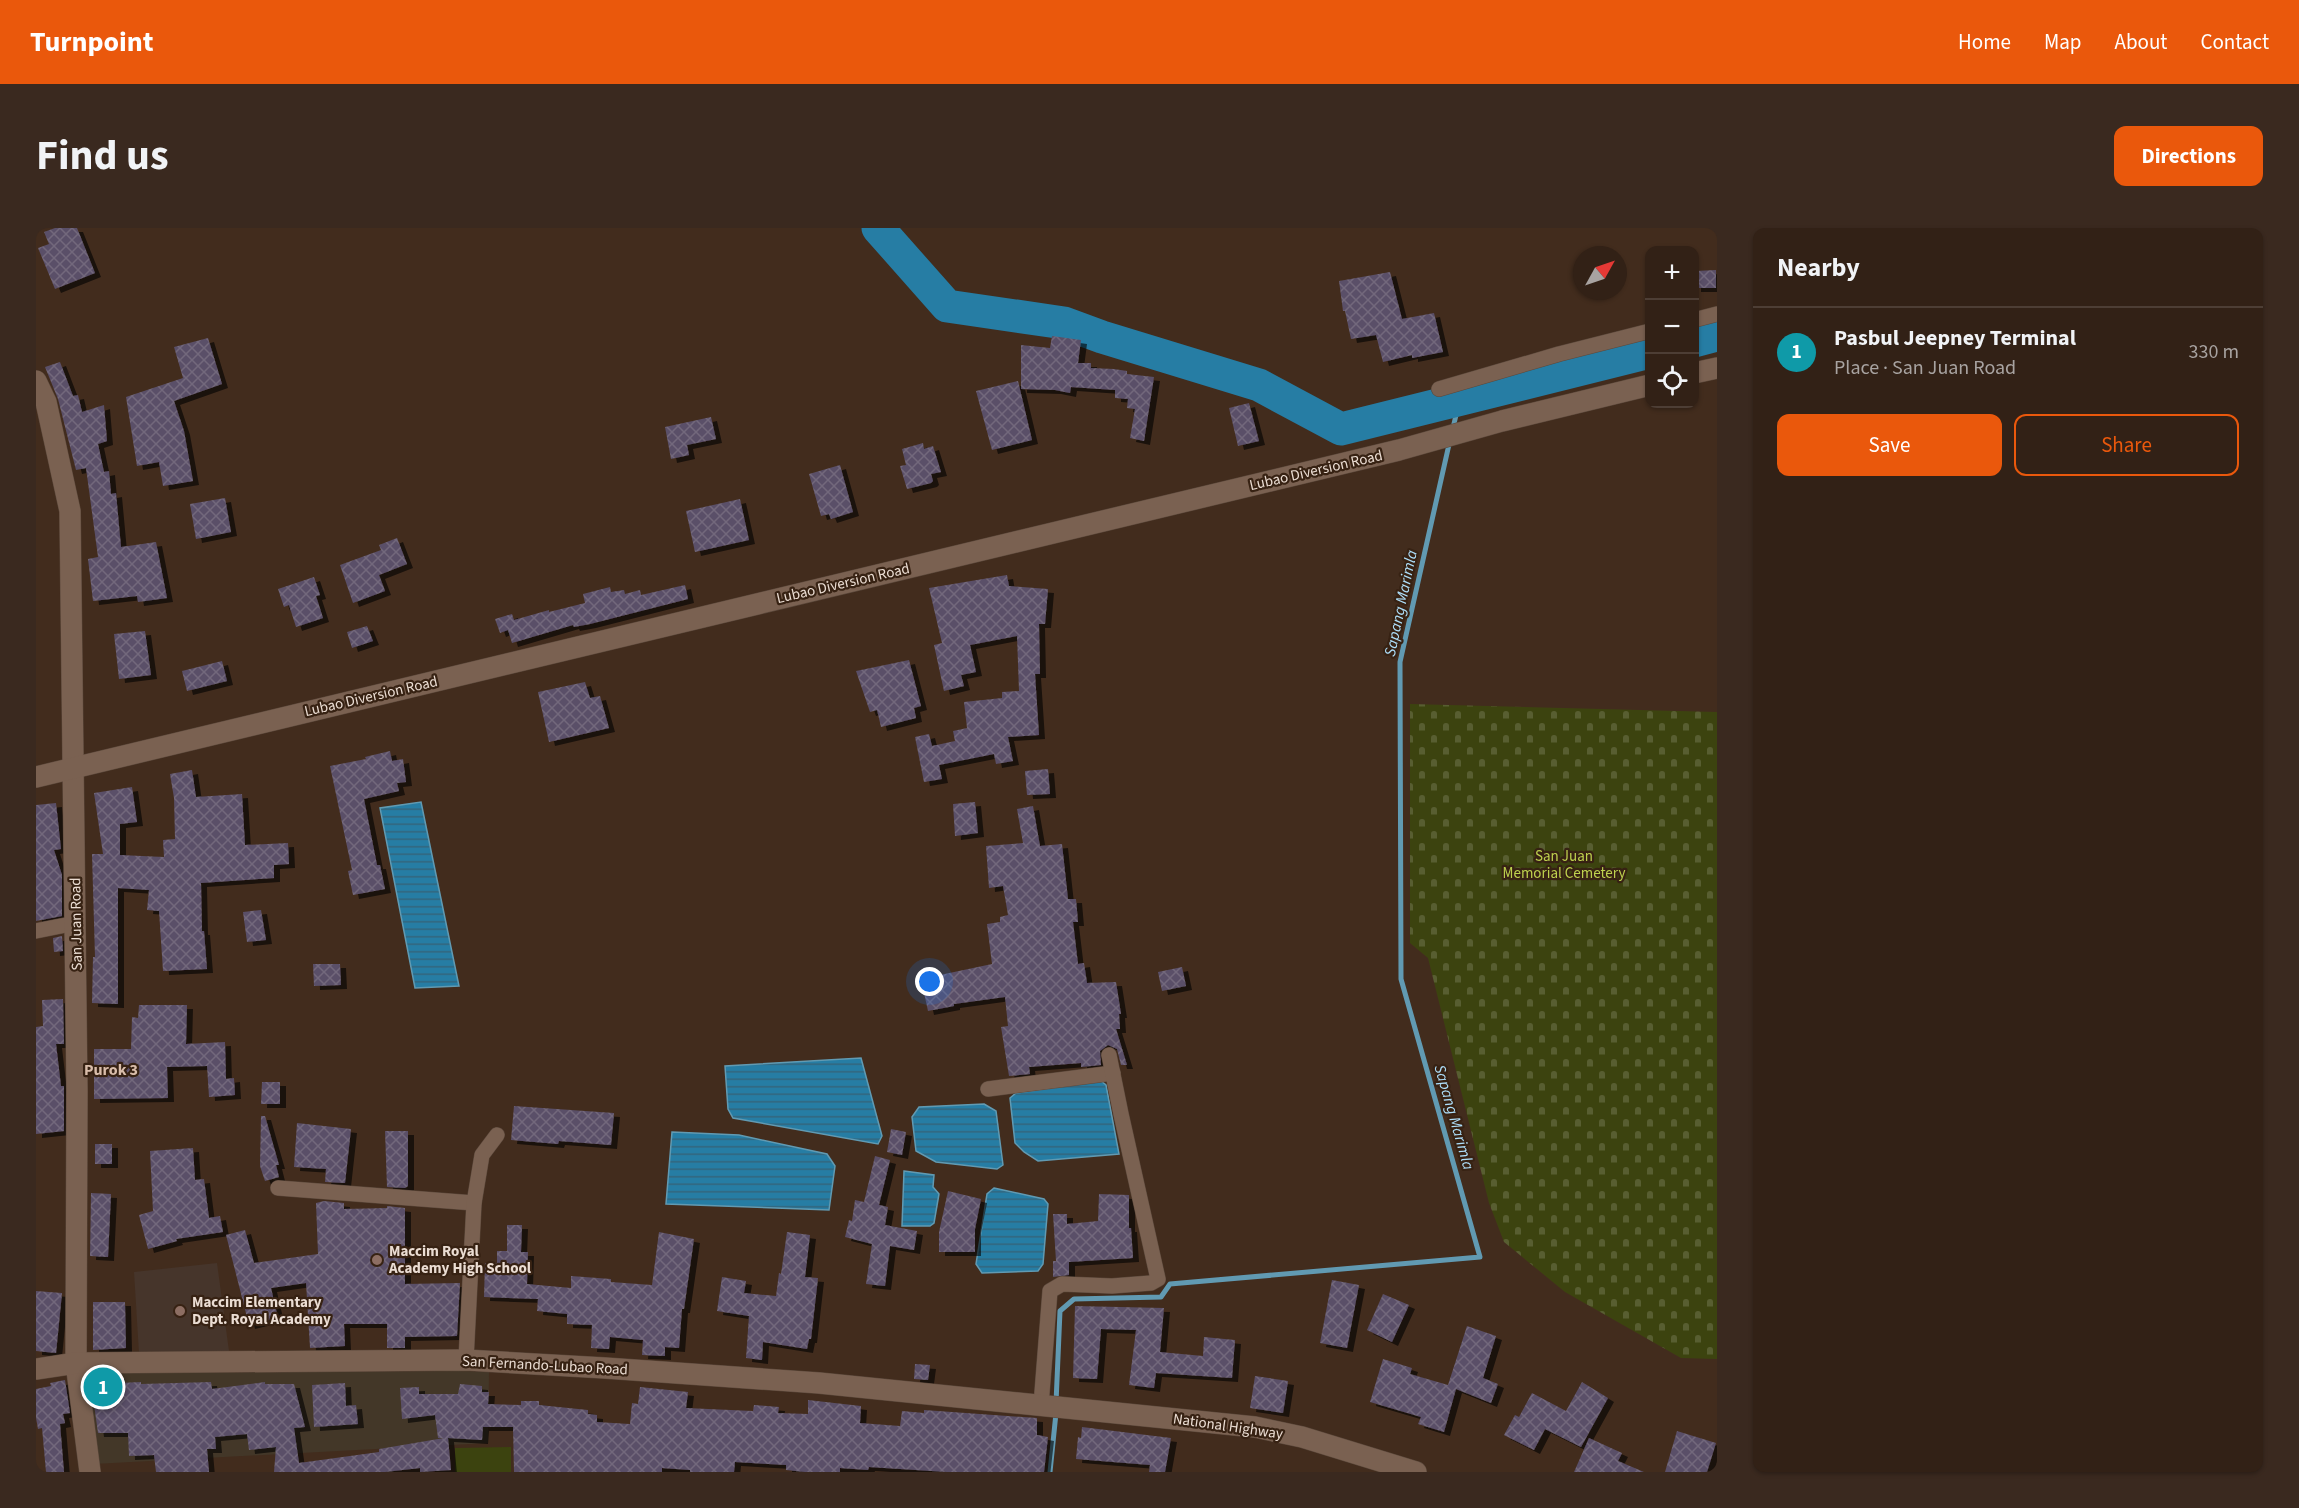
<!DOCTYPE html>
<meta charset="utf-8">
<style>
:root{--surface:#322116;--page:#3a291f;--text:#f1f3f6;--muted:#a8a3a1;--line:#4d3e35;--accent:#ea580c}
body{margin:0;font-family:"Source Sans 3",sans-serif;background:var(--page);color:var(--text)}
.controls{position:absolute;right:18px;top:18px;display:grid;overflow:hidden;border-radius:12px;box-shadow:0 2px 4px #0004}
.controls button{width:54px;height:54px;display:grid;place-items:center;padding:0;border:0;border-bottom:2px solid var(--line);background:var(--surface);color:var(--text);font:30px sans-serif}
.compass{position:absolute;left:1537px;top:18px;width:54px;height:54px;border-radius:50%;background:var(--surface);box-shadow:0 2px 4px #0004;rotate:50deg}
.you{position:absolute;left:894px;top:754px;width:21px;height:21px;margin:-15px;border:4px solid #fff;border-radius:50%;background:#1a73e8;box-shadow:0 0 0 9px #1a73e833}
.badge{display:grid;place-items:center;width:39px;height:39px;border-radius:50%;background:var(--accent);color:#fff;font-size:20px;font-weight:700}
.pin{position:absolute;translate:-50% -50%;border:3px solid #fff;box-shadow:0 2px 6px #0006}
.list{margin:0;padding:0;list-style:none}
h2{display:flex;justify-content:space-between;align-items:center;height:78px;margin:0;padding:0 24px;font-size:26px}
h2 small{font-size:20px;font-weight:400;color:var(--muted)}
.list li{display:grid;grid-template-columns:39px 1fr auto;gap:18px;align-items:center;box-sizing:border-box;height:90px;padding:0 24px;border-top:2px solid var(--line)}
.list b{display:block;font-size:22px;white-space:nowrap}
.list p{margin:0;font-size:20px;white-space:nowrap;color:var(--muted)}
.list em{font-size:20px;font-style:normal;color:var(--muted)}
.actions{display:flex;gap:12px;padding:18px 24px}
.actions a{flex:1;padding:14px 0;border:2px solid var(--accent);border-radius:12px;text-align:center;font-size:21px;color:var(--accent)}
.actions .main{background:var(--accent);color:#fff}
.icon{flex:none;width:33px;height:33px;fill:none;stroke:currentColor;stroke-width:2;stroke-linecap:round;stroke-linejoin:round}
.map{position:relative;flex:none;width:1681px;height:1244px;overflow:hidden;border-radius:12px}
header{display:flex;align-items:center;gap:36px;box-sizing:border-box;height:84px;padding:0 30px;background:var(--accent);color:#fff}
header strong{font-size:28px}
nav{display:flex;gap:33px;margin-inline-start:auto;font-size:21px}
.intro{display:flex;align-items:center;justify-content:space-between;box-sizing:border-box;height:144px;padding:0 36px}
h1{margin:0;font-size:42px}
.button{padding:15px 27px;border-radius:12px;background:var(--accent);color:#fff;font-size:21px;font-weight:700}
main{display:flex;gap:36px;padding:0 36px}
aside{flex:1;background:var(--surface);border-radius:12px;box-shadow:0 2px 4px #0004}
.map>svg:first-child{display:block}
</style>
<header>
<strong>Turnpoint</strong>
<nav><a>Home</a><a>Map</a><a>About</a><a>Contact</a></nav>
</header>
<div class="intro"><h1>Find us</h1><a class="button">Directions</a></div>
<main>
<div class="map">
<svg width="1681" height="1244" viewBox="0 0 1681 1244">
<defs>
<pattern id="cemetery-stones" width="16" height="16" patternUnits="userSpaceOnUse" patternTransform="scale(1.5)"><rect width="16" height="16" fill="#3c430f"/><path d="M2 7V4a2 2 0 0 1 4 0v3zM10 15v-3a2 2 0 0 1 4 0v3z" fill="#585e31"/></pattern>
<pattern id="water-rules" width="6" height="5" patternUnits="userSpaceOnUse" patternTransform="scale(1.5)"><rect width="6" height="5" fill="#267da4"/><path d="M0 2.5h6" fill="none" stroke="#33657c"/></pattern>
<pattern id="building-cross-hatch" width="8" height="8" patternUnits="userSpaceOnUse" patternTransform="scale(1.5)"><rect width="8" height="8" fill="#5a4f67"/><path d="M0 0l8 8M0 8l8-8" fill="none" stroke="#72687c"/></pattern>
<filter id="shadow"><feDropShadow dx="6" dy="4" stdDeviation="0" flood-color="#0009"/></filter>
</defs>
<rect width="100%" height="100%" fill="#422c1d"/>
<path fill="#433728" d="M423,1143L453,1144L452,1215L58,1236L51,1172H83V1145Z"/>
<path fill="#46352b" d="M181,1035L193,1123L103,1125L98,1044Z"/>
<path fill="url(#cemetery-stones)" d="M1374,476L1681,484V1131L1645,1130L1529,1064L1468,1014L1453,975L1392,730L1374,715Z"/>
<path fill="#3c430f" d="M475,1219V1244H419V1220Z"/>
<g fill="url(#water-rules)" stroke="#619ab2" stroke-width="1.5">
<path d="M385,574L423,758L379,760L344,580Z"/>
<path d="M825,830L846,908L842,916L697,890L692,881L689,838Z"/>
<path d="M1065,853L1070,857L1083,926L1002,933L988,924L979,915L974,870L980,865Z"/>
<path d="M948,876L960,883L967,937L961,941L900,934L880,923L876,889L883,879Z"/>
<path d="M636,904L703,907L791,926L799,938L793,982L630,976Z"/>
<path d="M868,943L898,947L897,959L903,966L898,995L894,998H866Z"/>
<path d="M958,960L1008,971L1012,976L1007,1036L1002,1043L946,1045L940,1036L951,966Z"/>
</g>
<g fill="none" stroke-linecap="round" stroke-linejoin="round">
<g stroke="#619ab2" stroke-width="5">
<path d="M1417,200L1424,170"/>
<path d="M1020,1175L1024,1083L1038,1071L1125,1069L1134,1056L1444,1029L1365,751L1364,434L1414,212"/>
<path d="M1014,1244L1020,1185"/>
</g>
<g stroke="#267da4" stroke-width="33">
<path d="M842,0L911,78L1028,95L1066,109L1223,157L1305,201L1614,124"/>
<path d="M1658,113L1681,107"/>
</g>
</g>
<g fill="url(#building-cross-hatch)" filter="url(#shadow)">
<path d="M19,0H41L59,45L19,61L2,20L13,16L8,4Z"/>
<path d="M1680,42V60H1659V43Z"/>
<path d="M1354,44L1366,91L1398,85L1407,124L1376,130V127L1347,134L1340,107L1315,111L1309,83H1307L1303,53Z"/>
<path d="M1016,108L1045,112L1042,135H1055V140L1078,141L1091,143V146L1118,149L1108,213L1094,210L1099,181L1091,180L1092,171L1079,170V162L1035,159L1034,165L1019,162L985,161V117L1014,120Z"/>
<path d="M172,110L186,156L138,173L148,203L157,253L127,258L123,234L101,238L90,169L147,150L138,119Z"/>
<path d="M24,134L37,168L42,167L46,184L68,177L71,213L62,216L68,244L73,243L75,266L80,265L85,319L120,314L131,370L102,374L101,368L57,373L52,331L62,329L50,240L40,242L22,171L9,139Z"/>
<path d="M982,153L996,212L956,222L940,163Z"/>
<path d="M1213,175L1223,213L1202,218L1193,180Z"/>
<path d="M675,189L680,211L651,217L653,227L635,231L629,199Z"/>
<path d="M887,215L888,221L897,218L905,244L895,246L897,253L895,255L871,261L864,238L870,237L866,221Z"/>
<path d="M804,237L817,284L795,291L793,286L785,288L773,246Z"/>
<path d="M189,270L195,304L160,311L154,276Z"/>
<path d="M704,271L713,312L659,324L650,283Z"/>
<path d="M361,310L371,336L343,347L349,363L317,375L304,337L345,322L343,317Z"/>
<path d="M971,347L973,358L1012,361L1009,396H1003L1004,446H999L1003,507L972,509L977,533L960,536L958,526L903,537L906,551L888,554L879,509L893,506L896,518L919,513L917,503L931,500L928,474L966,470V464L983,463L981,408L934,417L940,444L925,447L928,458L908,463L898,417L906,415L893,360Z"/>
<path d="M278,349L284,367L280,368L287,390L260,399L253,377L248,379L242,361Z"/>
<path d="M649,357L652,371L554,396L538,399L537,397L476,415L472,402L464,405L459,391L476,386L478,392L513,382V384L549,375L547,366L574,359L575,364L588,362L589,366L604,362L605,367Z"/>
<path d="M331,398L337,413L316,420L311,404Z"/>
<path d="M109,403L115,447L83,451L78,406Z"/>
<path d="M873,432L885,478L878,480L880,490L845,499L841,482L834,484L820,443Z"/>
<path d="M186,433L191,453L151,463L146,443Z"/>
<path d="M549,454L554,470L564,468L573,500L513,514L502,464Z"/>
<path d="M354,523L356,533L367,531L370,554L361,555L363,563L328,571L341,637H344L349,661L317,667L312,643L316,642L294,538L330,531L329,529Z"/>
<path d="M1012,541L1014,566L991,567L989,543Z"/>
<path d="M156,542L160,569L206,566L209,617L252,615L253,636L238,637V650L165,655L166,703H168L171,741L127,743L123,683L111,682L113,662L82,660V776L56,775L57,729H59L56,626H67L58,565L96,559L101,594L84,596V627L128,629L127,612L139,611L138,570L134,546Z"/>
<path d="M939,574L942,605L919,608L917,576Z"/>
<path d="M20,575L25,621L18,622L26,647V688L0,693V577Z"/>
<path d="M997,578L1004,618L1026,616L1032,671H1040L1042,694H1037L1042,736L1048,735L1051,755L1080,754L1085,786H1083L1084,801H1080L1091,837H1085L1081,821L1072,817L1064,823L1065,837L1045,839V835L993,839L994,846L973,848L965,799L972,798L969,769L918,776V778L892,783L885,751L956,736L951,696L964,694V689L972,687L967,658L953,660L950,618L987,615L981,581Z"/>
<path d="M225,682L230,712L211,714L207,684Z"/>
<path d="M26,708L27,723L18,724L17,710Z"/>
<path d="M277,736H304L305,757L278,758Z"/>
<path d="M1146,739L1150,758L1126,763L1122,744Z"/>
<path d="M27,771L28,816H20L25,858H28V903L0,906V799L7,798L6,772Z"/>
<path d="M103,777H151L150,816L189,814L190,851L198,850L199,867L173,869L171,838L131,839L132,870L58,871V821H95L96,789L102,790Z"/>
<path d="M226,854H244V876H225Z"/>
<path d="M478,878L578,885L575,917L523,913L522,916L475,912Z"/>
<path d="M225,888H229L243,937H240L243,949L229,953L224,938Z"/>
<path d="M261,895L315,901L309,955L289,954L290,941L258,939Z"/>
<path d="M855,901L870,904L866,927L851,924Z"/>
<path d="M349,903H372V958L369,960L351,959Z"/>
<rect x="59" y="916" width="17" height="20"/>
<path d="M157,920L159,952L168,951L173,990L184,988L187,1004L140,1011L141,1013L112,1021L103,987L117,983L114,923Z"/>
<path d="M839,928L854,932L843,977L852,979L849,997L881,1003L878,1022L854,1018L849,1058L830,1056L836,1016L809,1009L813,992L816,993L819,972L828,974Z"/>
<path d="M912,963L945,971L939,1001V1024H903V1004Z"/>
<path d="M55,965L75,966L72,1029L54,1028Z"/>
<path d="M1063,966L1093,967V1000H1095L1097,1030L1033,1034V1047L1017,1049V1033H1020L1017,986H1031V996L1062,993Z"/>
<path d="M288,973L308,975V981L351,980V978L369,980V1056L424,1055L421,1108L369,1109V1120H351V1096H308L309,1118L274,1120L270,1055L235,1060L242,1090L213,1097L190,1007L209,1002L218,1035L282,1026L280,975Z"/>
<path d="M471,997H486L485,1024H492L491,1056L535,1060V1048L575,1051V1054L616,1057L623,1004L658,1011L648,1081H646L643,1120L629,1119V1128L606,1127L607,1112L574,1109L573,1121L555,1120L556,1097L531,1096V1086L501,1083L502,1071L448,1069L449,1035H461V1023H471Z"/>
<path d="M751,1004L774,1007L769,1049L782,1050L775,1111H773L771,1121L727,1114L726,1132L710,1130L713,1088L681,1083L686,1049L710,1053L708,1065L740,1068L743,1045L745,1046Z"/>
<path d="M1296,1052L1323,1057L1311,1120L1284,1115Z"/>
<path d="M0,1063L26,1065L20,1125L0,1123Z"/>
<path d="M1347,1066L1373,1077L1356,1114L1331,1102Z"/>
<path d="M57,1074H89L90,1120L57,1122Z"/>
<path d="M1039,1078L1128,1080L1124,1124L1167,1128L1168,1109L1199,1112L1196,1150L1120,1145L1118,1160L1093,1157L1100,1102L1065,1101L1061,1151L1037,1150Z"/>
<path d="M1431,1098L1460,1108L1447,1150L1462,1156L1455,1175L1420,1161L1408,1204L1382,1196L1385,1189L1334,1174L1347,1131L1376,1140L1374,1146L1412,1157Z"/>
<path d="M879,1136L894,1137L892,1152L878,1151Z"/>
<path d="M83,1147V1155L105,1154V1156L175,1154L176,1161L229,1154V1156H258L269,1199L258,1200L263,1235L343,1224V1221L408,1210H402L399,1187L366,1191L364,1160L383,1159V1166H422L424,1156L446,1158V1164H453L452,1176L485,1177V1173H503V1177L552,1182V1186L561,1187V1194L594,1196L596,1175L602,1176L604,1159L652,1164L650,1180L717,1183L718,1177L743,1179L742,1185L772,1186V1172L825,1178L824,1195L864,1198L866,1183L888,1185V1182L1001,1190V1207L1012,1209L1008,1244H911L833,1239L832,1242L804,1240V1244H769L750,1242V1237L699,1234L698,1244H654V1242L626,1240V1244H478L477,1199H447L446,1212L412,1210L415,1242L384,1244V1240L349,1244H238L240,1219L213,1222L211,1206L179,1209L180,1221H171L173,1244H120L118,1227L93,1228L92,1205H62L54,1148Z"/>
<path d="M1219,1148L1252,1153L1247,1185L1214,1180Z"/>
<path d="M29,1152L34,1185L27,1186L29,1195L24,1196L28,1244H10L6,1200L2,1201L0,1190V1161L15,1158L14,1155Z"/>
<path d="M1546,1154L1572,1170L1545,1219L1509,1201L1498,1222L1468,1207L1479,1187L1483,1189L1496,1165L1530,1183Z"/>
<path d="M309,1155L310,1178L320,1177L322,1196L278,1199L276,1157Z"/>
<path d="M1046,1199L1135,1210L1129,1244H1113L1114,1237L1040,1231L1042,1209L1045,1210Z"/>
<path d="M1641,1203L1680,1215L1671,1244H1629Z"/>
<path d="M1553,1210L1586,1225L1582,1233L1608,1244H1538Z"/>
</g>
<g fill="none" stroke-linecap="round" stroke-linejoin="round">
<defs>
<g id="street">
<path d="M1658,92L1681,86"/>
<path d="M1403,161L1523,126L1614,103"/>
<path d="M0,703L40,695"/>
<path d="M952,861L1077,845"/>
<path d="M242,960L438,975"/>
<path d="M430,1132L438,975L446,927L461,907"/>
<path d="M1005,1177L1014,1063L1026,1056L1076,1058L1115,1055L1122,1051L1085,886L1073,827"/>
</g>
<g id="secondary">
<path d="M1658,145L1681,140"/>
<path d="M0,153L10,174L34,283L41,863L40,1135L54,1244"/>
<path d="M0,549L1363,222L1466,193L1614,157"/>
<path d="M0,1141L40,1135L430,1132L569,1140L783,1155L1219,1199L1266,1209L1380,1244"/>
</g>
</defs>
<use href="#street" stroke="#5b483b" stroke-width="16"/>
<use href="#secondary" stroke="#5b483b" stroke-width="22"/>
<use href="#street" stroke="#7a6151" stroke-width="15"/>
<use href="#secondary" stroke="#7a6151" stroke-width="21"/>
</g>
<g fill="#8d6e63" stroke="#372213" stroke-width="2">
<circle cx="341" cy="1032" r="6"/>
<circle cx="144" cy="1083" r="6"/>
</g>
<g text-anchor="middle" stroke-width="4.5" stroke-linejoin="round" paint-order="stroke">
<g font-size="15" fill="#ebddd3" stroke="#372213">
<text transform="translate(1280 242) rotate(-13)" y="5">Lubao Diversion Road</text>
<text transform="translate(807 355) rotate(-13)" y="5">Lubao Diversion Road</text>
<text transform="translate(335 468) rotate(-13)" y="5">Lubao Diversion Road</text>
<text transform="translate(40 696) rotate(-91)" y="5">San Juan Road</text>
<text transform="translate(509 1137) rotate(3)" y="5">San Fernando-Lubao Road</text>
<text transform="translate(1192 1198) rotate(8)" y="5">National Highway</text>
</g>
<g font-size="15" fill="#bed14e" stroke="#372213">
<text x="1528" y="633">San Juan<tspan x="1528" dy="17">Memorial Cemetery</tspan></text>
</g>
<g font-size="15" font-weight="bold" fill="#ebddd3" stroke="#372213" text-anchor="start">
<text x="353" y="1028">Maccim Royal<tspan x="353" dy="17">Academy High School</tspan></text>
<text x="156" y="1079">Maccim Elementary<tspan x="156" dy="17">Dept. Royal Academy</tspan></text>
</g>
<g font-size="16" font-style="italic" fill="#aedef9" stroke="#372213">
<text transform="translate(1364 375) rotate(-78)" y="6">Sapang Marimla</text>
<text transform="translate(1419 889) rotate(74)" y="6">Sapang Marimla</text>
</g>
<g font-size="16" font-weight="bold" fill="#d9bdaa" stroke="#372213">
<text x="75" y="847">Purok 3</text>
</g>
</g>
</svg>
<div class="controls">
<button>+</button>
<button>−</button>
<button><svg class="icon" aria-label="locate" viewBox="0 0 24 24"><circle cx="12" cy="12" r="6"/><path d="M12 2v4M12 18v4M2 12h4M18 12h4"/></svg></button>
</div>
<svg class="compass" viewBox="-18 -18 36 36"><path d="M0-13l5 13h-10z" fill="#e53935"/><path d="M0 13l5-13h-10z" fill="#a8a3a1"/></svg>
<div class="you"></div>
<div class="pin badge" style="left:67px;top:1159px;background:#0f9aa8">1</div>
</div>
<aside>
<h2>Nearby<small></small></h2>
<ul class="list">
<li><span class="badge" style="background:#0f9aa8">1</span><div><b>Pasbul Jeepney Terminal</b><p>Place · San Juan Road</p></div><em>330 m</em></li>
</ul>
<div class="actions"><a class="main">Save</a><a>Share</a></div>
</aside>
</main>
